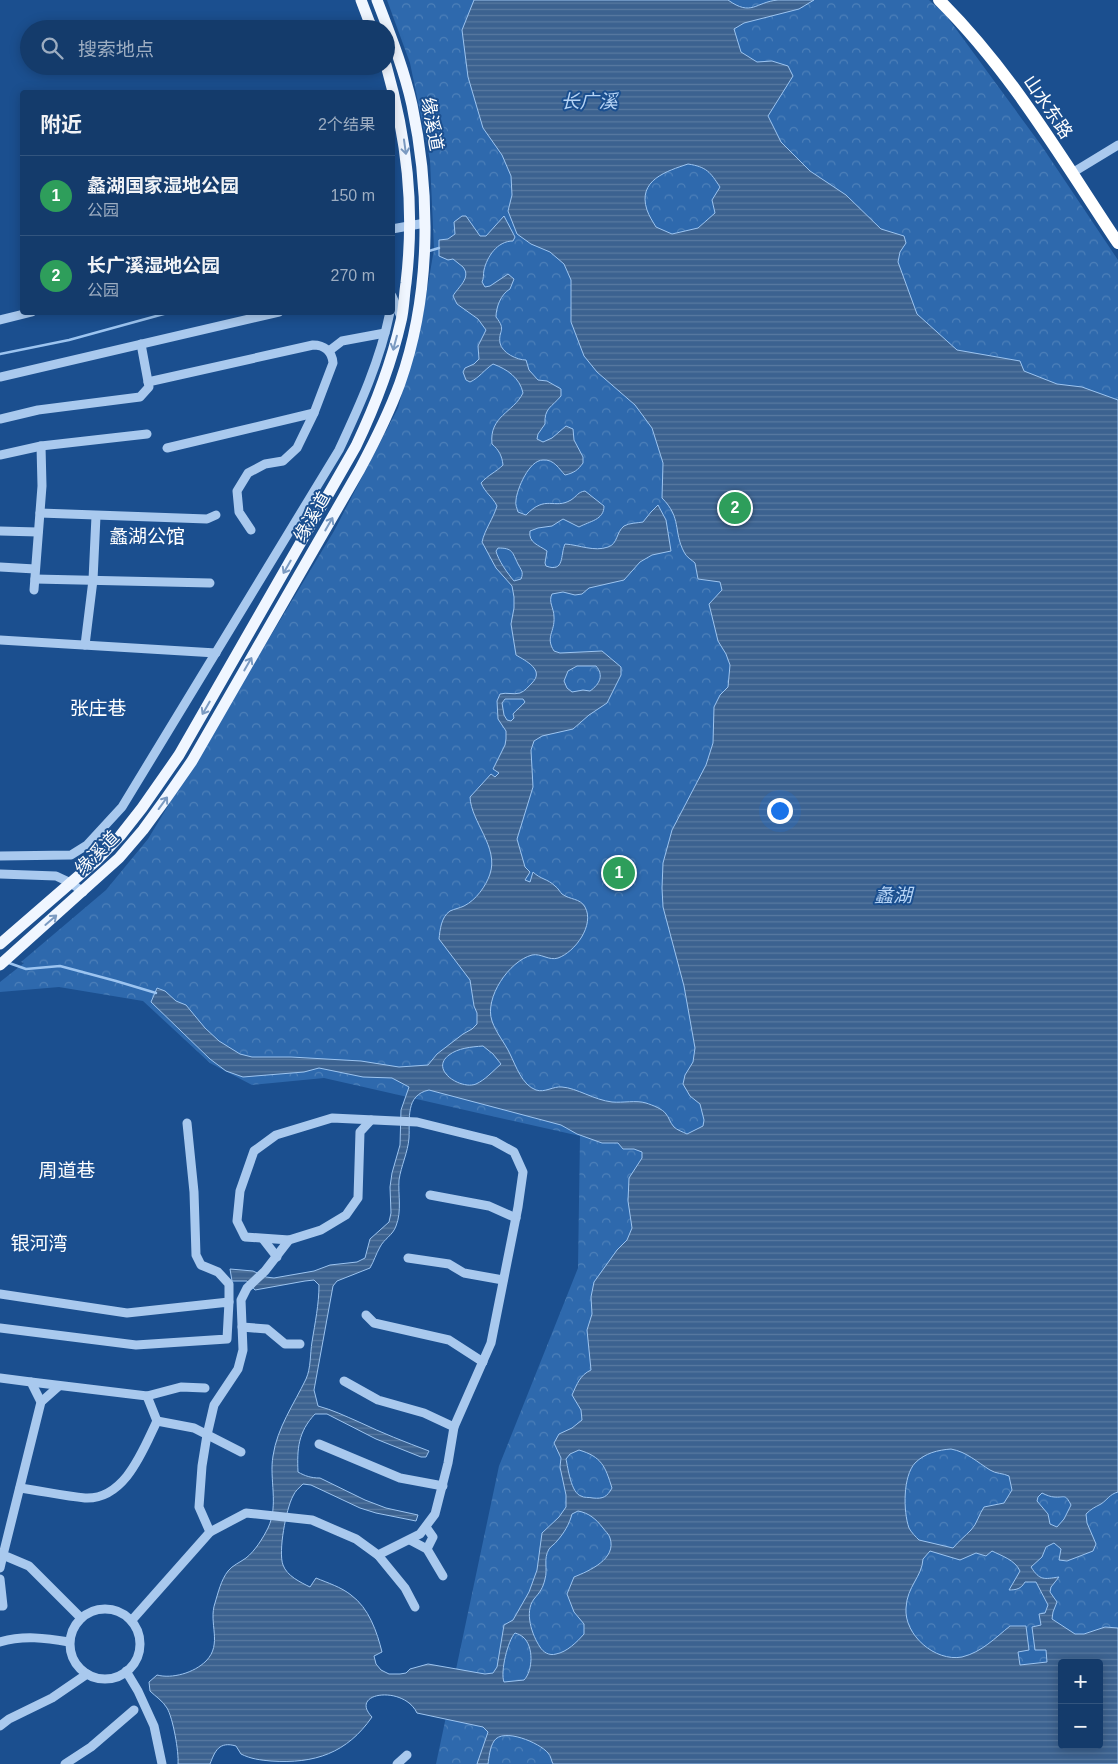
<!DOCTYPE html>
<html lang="zh">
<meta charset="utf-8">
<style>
:root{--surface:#143b6b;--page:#1d4271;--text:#f1f3f6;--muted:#9dadc1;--line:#33557e;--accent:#90b9f0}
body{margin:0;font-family:Helvetica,"Noto Sans SC",sans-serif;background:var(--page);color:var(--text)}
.controls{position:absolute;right:15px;bottom:15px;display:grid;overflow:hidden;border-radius:5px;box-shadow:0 2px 12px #0003}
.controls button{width:45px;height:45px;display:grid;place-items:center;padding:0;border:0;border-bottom:1px solid var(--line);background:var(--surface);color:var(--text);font:25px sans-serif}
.you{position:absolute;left:779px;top:810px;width:18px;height:18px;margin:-12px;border:4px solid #fff;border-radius:50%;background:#1a73e8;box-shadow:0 0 0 8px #1a73e833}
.badge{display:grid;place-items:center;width:32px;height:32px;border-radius:50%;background:var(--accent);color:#fff;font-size:16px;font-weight:700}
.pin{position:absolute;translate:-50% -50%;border:2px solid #fff;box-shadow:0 1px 5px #0006}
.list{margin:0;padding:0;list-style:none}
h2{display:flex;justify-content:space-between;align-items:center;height:65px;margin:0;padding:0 20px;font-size:21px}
h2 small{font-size:16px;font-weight:400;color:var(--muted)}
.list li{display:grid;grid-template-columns:32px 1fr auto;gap:15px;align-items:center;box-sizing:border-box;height:80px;padding:0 20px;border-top:1px solid var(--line)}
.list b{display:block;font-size:19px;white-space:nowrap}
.list p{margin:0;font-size:16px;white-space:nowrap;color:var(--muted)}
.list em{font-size:16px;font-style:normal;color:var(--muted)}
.icon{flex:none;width:28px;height:28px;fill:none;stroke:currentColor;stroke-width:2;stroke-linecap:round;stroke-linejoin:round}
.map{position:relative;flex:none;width:1118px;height:1764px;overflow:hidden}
.search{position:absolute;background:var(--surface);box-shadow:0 2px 12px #0003;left:20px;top:20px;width:375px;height:55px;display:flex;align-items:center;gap:12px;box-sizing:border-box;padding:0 18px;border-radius:28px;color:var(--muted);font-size:19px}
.panel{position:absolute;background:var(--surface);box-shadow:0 2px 12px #0003;left:20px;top:90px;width:375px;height:225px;border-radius:5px}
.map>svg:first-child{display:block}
</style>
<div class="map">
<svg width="1118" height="1764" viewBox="0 0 1118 1764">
<defs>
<pattern id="forest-crowns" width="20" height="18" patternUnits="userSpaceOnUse" patternTransform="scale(1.25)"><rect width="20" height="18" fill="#2e69ad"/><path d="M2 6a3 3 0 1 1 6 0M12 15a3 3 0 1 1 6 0" fill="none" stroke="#4d80b9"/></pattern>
<pattern id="water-rules" width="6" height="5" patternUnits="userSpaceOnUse" patternTransform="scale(1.25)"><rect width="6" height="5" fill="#3c6290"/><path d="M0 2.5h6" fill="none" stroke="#597aa1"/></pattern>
</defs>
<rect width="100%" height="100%" fill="#1b4f8f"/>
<path fill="url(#forest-crowns)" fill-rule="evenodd" d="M387,0H929L945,14L1041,145L1118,260V1764H436L499,1466L578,1268L580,1136L324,1078L252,1085L210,1063L143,1001L59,987L0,992V982L24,963L21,962L106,890L148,839L334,531L398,408L422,320L434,249L430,160L410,63ZM1062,1663H1099V1745H1062Z"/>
<path fill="url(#water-rules)" stroke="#9cc4f0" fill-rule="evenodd" d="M474,0H728C752,17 755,2 778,0C790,0 802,0 814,0L799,9L744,23L734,29L741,52L757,62L772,61L788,66L793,76L768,116L781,142L810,171L846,195L881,229L904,236L906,243L900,252L898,262L917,314L957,350L1020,361L1024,371L1057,384L1082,387L1118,400V1492C1110,1494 1107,1500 1101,1504C1095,1507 1091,1509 1086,1514L1087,1523L1096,1544L1093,1551L1067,1561L1059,1560L1061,1549L1054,1543L1046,1547L1042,1557L1031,1567C1040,1581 1044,1579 1059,1577L1051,1587L1050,1592L1057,1602L1053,1612L1052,1619L1075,1634H1084L1105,1627L1118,1628V1764H553C551,1760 551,1756 548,1753C540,1743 503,1727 494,1741C490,1747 489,1757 488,1764H477L488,1732L483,1727L417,1713C404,1685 348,1692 372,1717C347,1753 315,1764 271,1761C260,1760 251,1759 241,1754L236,1746C219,1741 215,1751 210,1764H178C179,1752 173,1718 167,1708C163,1701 155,1696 150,1691L149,1682L157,1675C172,1679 194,1673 206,1661C223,1644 208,1623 215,1603C218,1593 221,1580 228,1571C233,1565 239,1563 246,1558C255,1551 263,1538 268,1528C279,1505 269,1479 273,1456C277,1428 294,1404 306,1379C311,1368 310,1354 312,1342C315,1323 319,1304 319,1285L314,1280L305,1281L255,1290L247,1281H232L230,1269L253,1271L266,1277L274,1278L314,1271L330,1265L357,1262L365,1258L370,1239L389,1222L391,1213L390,1187L392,1173L400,1145L401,1110L409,1087L392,1078L363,1077L319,1068L304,1072L243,1077L226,1071L210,1059L151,1002L157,988L165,991L176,1001L186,1005L205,1028L219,1041L240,1054L252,1057H291L361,1061L399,1067L428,1065L437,1054L463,1034L472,1029L477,1024V1013L474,1006L470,980L439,939C440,930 441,917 450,911C454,909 460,908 464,906C476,900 486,886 490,874C499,847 471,822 470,797L491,774L495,777L499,773L493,769L505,745L506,739V731L498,719L497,701L500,694C507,692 513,695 520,693C525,691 528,687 532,683C545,670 526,661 516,655L511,624L514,608V597L512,586L496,568L482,542C485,529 493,519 497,506C492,496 486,494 481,483C488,475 496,472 503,465C502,456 499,450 492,444C489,416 513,413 523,393C520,378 507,369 493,364C484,370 479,378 470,382L466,380L463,372L465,368L474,364L479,359L478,346L486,330L478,319L457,304L453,296C457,288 472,278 463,267C460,264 456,262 453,259L448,260L439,256V240L448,239L455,234L454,222L462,216H466L480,236H486L504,216L515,237L513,241C497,241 487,257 484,270C483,275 484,278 482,282L485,287L490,286L508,274L514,279L510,289C501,294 496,307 496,317C507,331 498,330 500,343C502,353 517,360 526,360L529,370L538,380L547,381L561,389V396C552,407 544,408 545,424L538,434L537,439L543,442L552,438L566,426L573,429L574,440L583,457V463C578,470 574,473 565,475C559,469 554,459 543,460C529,460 517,489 516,500C515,505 517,508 518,512L526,515C546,494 554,510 571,500C577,496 578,492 585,491L604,506C604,520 590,521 579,527L563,519L552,526L538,528L530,531C528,543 539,545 547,551L545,563L546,566C565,573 560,555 565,544C580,545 594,552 608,547C618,544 616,532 624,526C629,523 637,523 643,522L651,512L658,505L666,520L671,551L652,555L640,562L624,580L589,588L582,594L575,595L563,592L552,594C548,602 554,608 554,617C555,632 545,637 554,651L560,653L602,651L621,667V675L607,703L589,715L573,729L542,736L534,741L531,750L533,787L517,839L525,867L530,872L525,880L530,882L533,872C540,879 548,879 555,886C558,888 560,892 562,894C570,900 580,898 585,907C595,925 575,952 558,958C549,961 541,953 532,955C509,961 484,998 492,1021C496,1033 505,1043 510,1054C516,1066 522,1085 536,1090C545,1093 553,1086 562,1087C577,1088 594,1100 612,1102C623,1103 636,1100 646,1103C652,1105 663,1109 666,1114C669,1117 670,1123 674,1127C677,1130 683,1132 687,1134L703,1126L704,1120L700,1104L690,1096L683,1084L685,1075L693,1062L695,1048L684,986L663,907L662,888L663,863L672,830L706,765L713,743L714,707L720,695L728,687L730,665L726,654L718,641L709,604L722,590L720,582L698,579L695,563C692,560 686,557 684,552C673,531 682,518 662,498L663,463L652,428L635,405L597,372L584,356L571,322V280L564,264L550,252L531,244L517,234L508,211L512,195L511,176L502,155L483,128L468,77L462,30ZM688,164C707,167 710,172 720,187L712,200L715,213L698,228L672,234L656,227C653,222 649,216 647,210C637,180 667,171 688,164ZM498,548C513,548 512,552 518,564C521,570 524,572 521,579L514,581C508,574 498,560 496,551ZM577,666H596C604,675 600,684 590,691L583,690L572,692L567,688L564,681L568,671ZM505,699H523L525,702C521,707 517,709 513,714L514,718L511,721L507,720L504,715L502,703ZM483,1046L493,1054L501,1064C493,1071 485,1080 476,1084C461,1090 429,1070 449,1055C458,1048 471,1047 483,1046ZM429,1090L561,1125L577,1134L602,1143H618L623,1149H634L642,1152V1158L629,1178L628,1201L632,1228L627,1240L617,1250L594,1282L591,1297L592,1314L587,1330L591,1370C580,1375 577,1384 572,1395L581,1410L582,1420L572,1428L559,1434L554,1443L561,1458L560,1467L566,1495V1507L559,1517L542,1533L537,1570L529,1592L513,1620L504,1625L497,1667L493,1673L485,1674L428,1664L410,1669L406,1673L400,1674H389L381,1670L376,1664L374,1656L382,1652C377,1632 369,1608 351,1595C341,1587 328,1583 316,1578L310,1587C300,1582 287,1576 283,1565C278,1552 286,1509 293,1496C295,1491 299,1488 303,1484L311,1485L360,1508L376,1513L416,1521L418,1515L386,1508L365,1500L320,1478C311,1478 305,1476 298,1472C297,1449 298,1432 315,1414H327L376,1439L421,1457H426L429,1451C405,1442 382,1433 359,1422C345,1416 333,1410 318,1406L314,1390L333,1286L337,1281L370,1268C374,1261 376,1254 380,1247C384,1239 393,1235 396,1226C402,1211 398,1195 399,1180C401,1166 408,1152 409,1138C410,1119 405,1095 429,1090ZM951,1449C967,1452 977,1462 990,1470C996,1474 1003,1473 1009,1476L1012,1490L1004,1503L984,1507C979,1514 977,1524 971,1530C965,1536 959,1541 953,1548L919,1540C916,1537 911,1532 909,1528C903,1511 903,1476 915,1463C925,1453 938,1450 951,1449ZM579,1450C602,1457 605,1466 612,1488C607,1497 603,1499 593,1498C589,1497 584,1498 581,1496C571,1493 568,1468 566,1459L570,1454ZM1042,1493C1046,1495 1051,1497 1054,1497C1065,1498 1065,1493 1071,1505L1064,1519L1057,1527L1050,1524L1048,1514L1037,1501L1038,1497ZM578,1511C589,1513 596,1519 603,1528C605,1531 609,1534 610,1538C617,1559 589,1571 574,1577L567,1594L574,1612L584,1624V1634C577,1642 567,1652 556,1654C549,1656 543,1652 540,1647C532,1635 524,1612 534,1599C540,1592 543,1588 545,1579C548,1569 543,1559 549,1549C551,1546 555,1544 557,1541C564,1533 569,1525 572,1514ZM930,1551L960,1560L976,1553L986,1556L992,1551C1002,1556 1015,1560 1020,1571L1009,1590C1016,1590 1021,1589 1025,1582H1036L1048,1605L1045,1613L1039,1614L1041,1625L1032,1627L1035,1650H1046L1047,1662L1020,1665L1018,1652L1029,1650L1026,1626H1010C995,1638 982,1652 962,1657C935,1662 904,1635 906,1608C907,1586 922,1577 923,1559ZM515,1633C518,1634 521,1635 523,1637C534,1646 533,1671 524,1680L504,1682C500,1672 508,1640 515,1633ZM1062,1663H1099V1745H1062Z"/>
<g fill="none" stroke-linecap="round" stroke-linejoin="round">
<g stroke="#9cc4f0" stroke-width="2.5">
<path d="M429,251L439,248"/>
<path d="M392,261L393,260"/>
<path d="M0,354L69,340L171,312"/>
<path d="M9,963L26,969L60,966L116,981L156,993"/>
</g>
<g stroke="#a9c9ee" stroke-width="9">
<path d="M1072,173L1118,145"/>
<path d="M392,229L425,223"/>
<path d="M392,296L402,319"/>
<path d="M0,320L32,312"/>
<path d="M329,351L342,341L385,333"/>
<path d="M0,377L279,312"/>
<path d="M148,382L313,345C324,345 332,351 333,363L314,413L297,448L283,461L265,464L248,473L237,491L239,512L251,530"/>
<path d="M0,419L38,410L140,397L149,387L141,344"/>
<path d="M167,448L314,413"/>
<path d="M0,455L41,446L147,434"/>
<path d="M40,513L207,519L216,515"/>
<path d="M0,531L38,532"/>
<path d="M0,567L35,569"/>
<path d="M35,579L210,583"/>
<path d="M34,590L42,486L41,446"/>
<path d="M0,640L216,653"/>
<path d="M85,645L93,580L96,516"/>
<path d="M0,856L71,855L87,845L122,807L339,450C360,405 380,361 390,312"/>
<path d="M0,874L56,876L71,883L83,892"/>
<path d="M187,1123L194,1192L196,1255L201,1265L218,1272L229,1284V1302"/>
<path d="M430,1195L489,1206L516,1218"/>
<path d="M263,1239L277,1257"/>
<path d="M408,1258L449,1264L464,1273L503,1280"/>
<path d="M0,1294L127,1313L229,1302L227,1339L136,1345L0,1328"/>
<path d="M366,1315L374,1323L449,1340L483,1362"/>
<path d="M242,1327L267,1329L285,1344H300"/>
<path d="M0,1378L31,1382L41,1402L3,1555L29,1566L81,1618"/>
<path d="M344,1381L378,1400L424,1413L454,1427"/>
<path d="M31,1382L147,1396L157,1421L194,1428L241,1452"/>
<path d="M147,1396L181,1387L205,1388"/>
<path d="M41,1402L59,1386"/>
<path d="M319,1444L400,1478L443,1486"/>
<path d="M20,1488C42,1491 64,1496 85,1498C125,1500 143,1450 157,1421"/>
<path d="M426,1527L433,1537L427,1549"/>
<path d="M210,1532L199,1507L202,1466L207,1435L214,1405L238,1369L243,1350L241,1300L247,1288L265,1271L289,1240L321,1230L346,1215L358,1198L360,1132L371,1120"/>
<path d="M410,1540L427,1549L443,1576"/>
<path d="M378,1555L405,1588L415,1607"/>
<path d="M0,1568L3,1555"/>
<path d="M0,1579L3,1606H0"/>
<circle cx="105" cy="1644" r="35"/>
<path d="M132,1620L210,1532L246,1513L312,1520L356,1539L378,1555L420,1534L435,1514L448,1463L454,1427L491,1343L518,1207L523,1172L514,1152L494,1141L417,1122L332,1118L276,1135L254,1151L240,1191L237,1221L245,1237L289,1240"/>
<path d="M0,1642C23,1635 46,1638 69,1642"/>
<path d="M126,1671L138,1691L154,1726L162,1764"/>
<path d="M0,1726L9,1719L52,1698L87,1674"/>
<path d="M65,1764L91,1747L134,1710"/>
<path d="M397,1764L407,1755"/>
</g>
<g stroke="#f0f6ff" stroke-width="11">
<path d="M361,0L372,29"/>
<path d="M0,944L97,860L120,836L142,808L179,755L356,446C375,406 391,365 401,321C404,309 404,296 406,283C415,207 407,139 386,65"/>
<path d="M0,965L119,858L143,830L167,797L192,761L360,469C375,441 389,413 400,383C431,295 431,195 412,105C404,69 390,34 377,0"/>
</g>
<path stroke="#fff" stroke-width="12" d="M939,0C1011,71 1062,159 1118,243"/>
</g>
<defs><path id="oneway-shaft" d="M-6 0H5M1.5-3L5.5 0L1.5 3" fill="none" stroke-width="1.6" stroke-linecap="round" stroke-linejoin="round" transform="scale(1.25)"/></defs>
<g stroke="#7b9ac1">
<use href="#oneway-shaft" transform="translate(405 147) rotate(82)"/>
<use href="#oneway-shaft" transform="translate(395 343) rotate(105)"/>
<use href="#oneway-shaft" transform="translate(329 524) rotate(-60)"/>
<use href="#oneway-shaft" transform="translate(287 567) rotate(120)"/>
<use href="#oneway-shaft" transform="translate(248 664) rotate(-60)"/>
<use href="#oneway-shaft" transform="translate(206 708) rotate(120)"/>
<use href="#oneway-shaft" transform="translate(163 803) rotate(-54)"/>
<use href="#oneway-shaft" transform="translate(51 920) rotate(-41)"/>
</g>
<g text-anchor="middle" stroke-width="4" stroke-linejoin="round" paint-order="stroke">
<g font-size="18" fill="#fff" stroke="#1b4f8f">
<text transform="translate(1048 107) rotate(56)" y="6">山水东路</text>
<text transform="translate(432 124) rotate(80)" y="6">缘溪道</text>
<text transform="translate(312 517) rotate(-60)" y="6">缘溪道</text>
<text transform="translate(97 853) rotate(-45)" y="6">缘溪道</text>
</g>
<g font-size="19" font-style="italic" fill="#b5d3f5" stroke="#1b4f8f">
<text x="589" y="108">长广溪</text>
<text x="893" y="902">蠡湖</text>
</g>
<g font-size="19" fill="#fff" stroke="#1b4f8f">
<text x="147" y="543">蠡湖公馆</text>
<text x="98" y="715">张庄巷</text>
<text x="67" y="1177">周道巷</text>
<text x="39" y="1250">银河湾</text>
</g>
</g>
</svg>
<div class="controls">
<button>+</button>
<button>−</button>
</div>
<div class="you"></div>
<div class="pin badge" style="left:619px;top:873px;background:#2e9e5b">1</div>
<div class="pin badge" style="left:735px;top:508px;background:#2e9e5b">2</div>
<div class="search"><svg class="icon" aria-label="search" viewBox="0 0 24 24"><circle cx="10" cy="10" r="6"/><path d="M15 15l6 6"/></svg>搜索地点</div>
<section class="panel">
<h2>附近<small>2个结果</small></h2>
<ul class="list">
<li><span class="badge" style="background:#2e9e5b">1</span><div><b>蠡湖国家湿地公园</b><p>公园</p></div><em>150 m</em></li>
<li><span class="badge" style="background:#2e9e5b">2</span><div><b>长广溪湿地公园</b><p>公园</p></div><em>270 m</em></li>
</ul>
</section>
</div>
